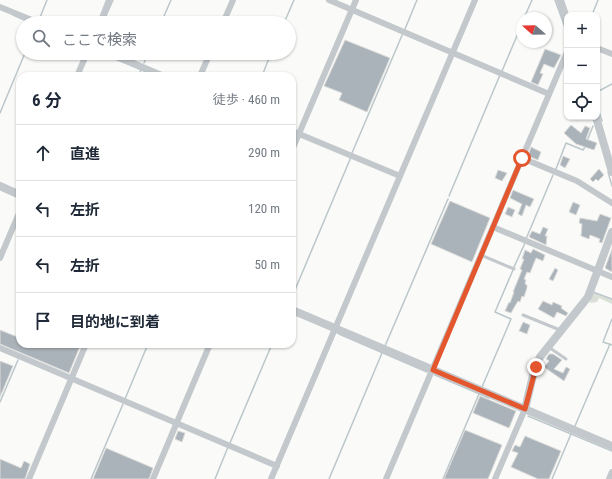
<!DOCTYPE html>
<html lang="ja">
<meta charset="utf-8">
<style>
:root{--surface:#fff;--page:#f2f2f3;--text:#1f2937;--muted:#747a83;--line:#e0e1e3}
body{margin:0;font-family:"Roboto Condensed","Noto Sans JP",sans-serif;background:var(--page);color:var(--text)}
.controls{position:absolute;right:12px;top:12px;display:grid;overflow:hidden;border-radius:8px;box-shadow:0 1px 3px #0004}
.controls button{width:36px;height:36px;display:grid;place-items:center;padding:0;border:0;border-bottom:1px solid var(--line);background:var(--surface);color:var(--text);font:20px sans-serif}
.compass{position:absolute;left:516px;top:12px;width:36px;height:36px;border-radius:50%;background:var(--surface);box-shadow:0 1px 3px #0004;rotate:290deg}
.stop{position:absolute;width:12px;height:12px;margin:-9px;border:3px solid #e4572e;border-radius:50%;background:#fff}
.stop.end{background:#e4572e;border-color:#fff;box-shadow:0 1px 4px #0008}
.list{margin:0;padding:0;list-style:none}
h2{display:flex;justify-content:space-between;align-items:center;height:52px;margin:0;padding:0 16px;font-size:17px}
h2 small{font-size:13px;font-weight:400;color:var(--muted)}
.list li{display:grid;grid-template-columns:26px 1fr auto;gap:12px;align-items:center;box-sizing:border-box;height:56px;padding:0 16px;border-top:1px solid var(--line)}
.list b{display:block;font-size:15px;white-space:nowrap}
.list em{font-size:13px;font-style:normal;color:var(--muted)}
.icon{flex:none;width:22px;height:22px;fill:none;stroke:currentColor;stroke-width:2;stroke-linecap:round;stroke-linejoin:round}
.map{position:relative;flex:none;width:612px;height:479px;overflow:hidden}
.search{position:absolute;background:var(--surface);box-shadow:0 1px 3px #0004;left:16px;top:16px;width:280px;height:44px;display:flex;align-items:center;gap:10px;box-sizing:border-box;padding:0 14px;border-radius:22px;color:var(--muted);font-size:15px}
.panel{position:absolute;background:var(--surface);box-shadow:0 1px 3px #0004;left:16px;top:72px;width:280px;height:276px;border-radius:12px}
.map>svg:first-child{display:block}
</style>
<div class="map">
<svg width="612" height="479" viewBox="0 0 612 479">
<rect width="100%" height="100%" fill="#fafaf8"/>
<path fill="#dadfd7" d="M592,292L612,299V304L599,298L597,302L590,303Z"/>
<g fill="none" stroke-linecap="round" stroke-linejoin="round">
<g stroke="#bbc7cb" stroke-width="1.5">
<path d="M555,0L567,33"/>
<path d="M13,15L31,23"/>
<path d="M592,15L598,0"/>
<path d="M106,16L113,0"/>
<path d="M524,18L532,0"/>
<path d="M39,20L47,0"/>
<path d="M161,23L171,0"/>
<path d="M284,23L294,0"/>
<path d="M405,29L417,0"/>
<path d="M101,53L156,76"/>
<path d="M144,63L148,53"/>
<path d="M502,71L522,24"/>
<path d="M138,76L141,70"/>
<path d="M262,76L271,53"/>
<path d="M597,92L612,84"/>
<path d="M597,105L602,121"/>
<path d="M0,113L25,53"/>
<path d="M592,117V119"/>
<path d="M587,141L593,126"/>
<path d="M352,153L403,33"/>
<path d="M556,169L566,143L583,150L585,147"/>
<path d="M608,172L612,186"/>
<path d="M449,196L500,75"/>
<path d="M526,239L553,175"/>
<path d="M514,267L525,243"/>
<path d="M593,292L612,299"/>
<path d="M292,297L351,157"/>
<path d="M612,319L603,342L612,345"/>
<path d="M339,334L427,372"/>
<path d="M385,346L448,199"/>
<path d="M435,375L489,398"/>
<path d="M482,387L511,319L495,312L513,270"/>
<path d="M125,399L148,344"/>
<path d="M0,402L18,360"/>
<path d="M528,416L612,451"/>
<path d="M575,426L610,344"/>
<path d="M230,443L272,344"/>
<path d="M91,479L123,404"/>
<path d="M215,479L228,447"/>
<path d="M329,479L382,353"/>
<path d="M443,479L479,394"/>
<path d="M552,479L571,434"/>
</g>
</g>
<g fill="#aab3b9" stroke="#dcdcda">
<path d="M345,40L390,58L367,112L339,100L342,93L324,86Z"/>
<path d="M545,49L561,55L554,68L544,64L540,73L543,74L538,85L531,82Z"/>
<path d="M571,125L581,133L585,126L590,128L586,139L597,143L594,150L576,144L564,133Z"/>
<path d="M531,147L541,152L538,160L528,156Z"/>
<path d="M563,156L570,159L565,168L560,165Z"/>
<path d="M599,169L604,175L598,181L596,179L593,182L590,179Z"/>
<path d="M498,170L507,173L502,181L495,178Z"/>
<path d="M513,190L534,199L530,207L526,205L522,216L518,214L522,204L510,198Z"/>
<path d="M450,201L490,218L472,262L431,244Z"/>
<path d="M573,202L580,205L576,215L569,212Z"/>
<path d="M508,207L515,210L512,217L505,214Z"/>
<path d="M600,214L611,218L602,243L599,242L600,239L590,235L589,239L581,236L582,224L579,223L580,218L597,221Z"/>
<path d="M543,227L548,229L545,236H547L546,245L529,237L532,231L540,234Z"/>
<path d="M533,249L545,255L543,261L536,258L530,273L527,272L524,279L526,280L525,284L527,285V288L524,297L522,296L520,302L518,301L511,313L505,311L509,302L510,303L514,292H513L522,270L520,269L524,259H522L525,250L531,253Z"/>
<path d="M612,249V272L605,268Z"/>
<path d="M555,268L558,270L553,281L549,279Z"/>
<path d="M543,301L552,305L553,302L562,306L561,308L568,313L566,316L557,312L554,318L538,309Z"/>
<path d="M523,322L530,325L527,334L519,331Z"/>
<path d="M0,330L20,338V344H81L69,373L0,344Z"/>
<path d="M549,354H553L562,360L554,369L563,373L566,367L570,369L564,381L544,367L549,361L546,359Z"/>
<path d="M0,361L13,366L0,397Z"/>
<path d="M480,396L516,411L509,428L473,413Z"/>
<path d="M465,430L502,445L488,479H444Z"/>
<path d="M178,431L185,433L182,442L175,439Z"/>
<path d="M525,436L561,451L549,479H538L511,467L518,453L512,451L515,445L520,447Z"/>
<path d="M106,448L153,468L149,479H93Z"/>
<path d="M0,459L21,468L24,461L30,464L25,479H0Z"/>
</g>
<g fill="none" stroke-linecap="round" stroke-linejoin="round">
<g stroke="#c3c8cc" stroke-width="3">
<path d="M481,255L514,269"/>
<path d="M523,315L560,330"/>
<path d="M550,348L566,359"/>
</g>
<g stroke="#c3c8cc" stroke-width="6">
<path d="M329,0L549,94"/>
<path d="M0,7L39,23"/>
<path d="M100,23L109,0"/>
<path d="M223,23L233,0"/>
<path d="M597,48L612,54"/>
<path d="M110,53L164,76"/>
<path d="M77,76L87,53"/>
<path d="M200,76L210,53"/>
<path d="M292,131L400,176"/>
<path d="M292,150L356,0"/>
<path d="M522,158L577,181L612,203"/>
<path d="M493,227L612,277"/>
<path d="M0,258L20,211"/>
<path d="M0,348L277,466"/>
<path d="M29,479L86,344"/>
<path d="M153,479L210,344"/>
<path d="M271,479L475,0"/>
<path d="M386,479L567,52"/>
<path d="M495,479L525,409"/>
<path d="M609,479L612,472"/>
</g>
<g stroke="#c3c8cc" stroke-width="8">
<path d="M560,0L567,21"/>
<path d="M596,117L612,172"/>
<path d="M0,186L20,195"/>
<path d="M292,310L612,446"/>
<path d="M525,409L535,367L540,357L588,297L612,232"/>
</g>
</g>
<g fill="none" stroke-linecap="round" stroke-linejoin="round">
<path stroke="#e4572e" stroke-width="5" d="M522,158L433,370L525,409L536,367"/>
</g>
</svg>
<div class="controls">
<button>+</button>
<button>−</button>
<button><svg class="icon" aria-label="locate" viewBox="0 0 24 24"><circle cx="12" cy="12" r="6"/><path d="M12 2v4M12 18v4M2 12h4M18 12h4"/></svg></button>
</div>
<svg class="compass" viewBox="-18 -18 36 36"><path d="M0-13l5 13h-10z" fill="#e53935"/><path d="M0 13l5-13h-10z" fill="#747a83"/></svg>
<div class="stop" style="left:522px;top:158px"></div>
<div class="stop end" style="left:536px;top:367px"></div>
<div class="search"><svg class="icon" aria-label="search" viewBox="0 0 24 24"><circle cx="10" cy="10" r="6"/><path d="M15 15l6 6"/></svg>ここで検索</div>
<section class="panel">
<h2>6 分<small>徒歩 · 460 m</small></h2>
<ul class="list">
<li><svg class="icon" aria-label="ahead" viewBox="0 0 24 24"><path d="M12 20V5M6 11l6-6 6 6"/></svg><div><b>直進</b></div><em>290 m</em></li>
<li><svg class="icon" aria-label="left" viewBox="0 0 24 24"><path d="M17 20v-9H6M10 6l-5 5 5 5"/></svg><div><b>左折</b></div><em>120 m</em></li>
<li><svg class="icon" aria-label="left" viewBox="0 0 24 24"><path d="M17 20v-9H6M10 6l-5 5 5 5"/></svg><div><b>左折</b></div><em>50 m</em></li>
<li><svg class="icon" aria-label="arrive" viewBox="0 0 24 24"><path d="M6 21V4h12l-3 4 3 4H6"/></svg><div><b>目的地に到着</b></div></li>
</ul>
</section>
</div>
